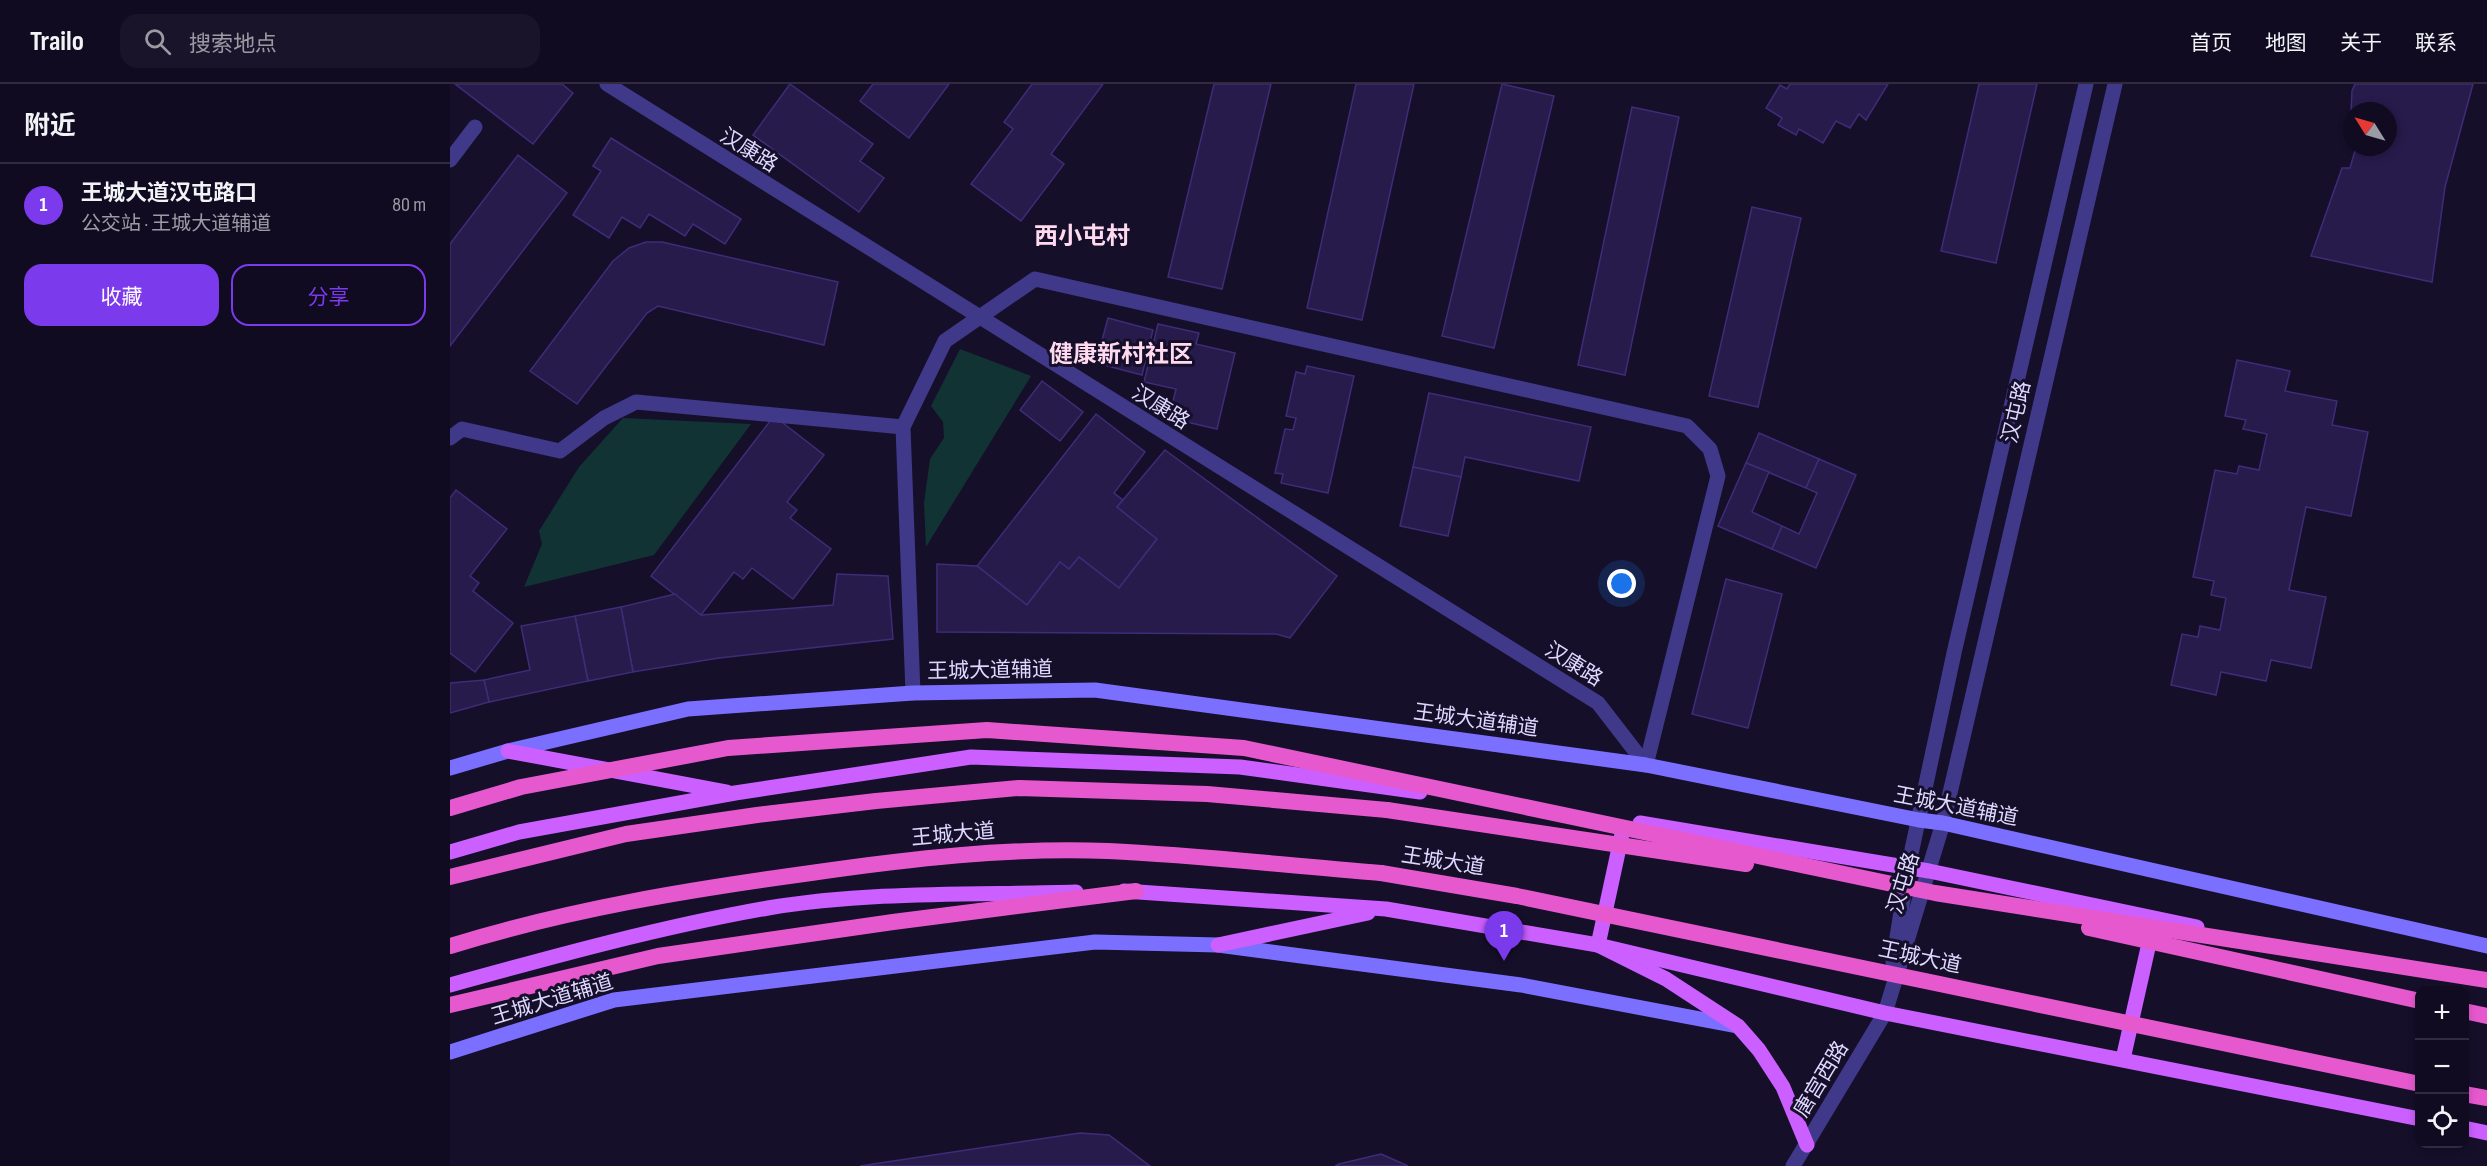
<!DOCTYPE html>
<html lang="zh">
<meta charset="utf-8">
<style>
:root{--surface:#100b20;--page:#191429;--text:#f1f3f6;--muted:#9c9ba5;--line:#302b3e;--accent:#7c3aed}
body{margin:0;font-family:"Sofia Sans Condensed","Noto Sans SC",sans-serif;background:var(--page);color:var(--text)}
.controls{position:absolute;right:18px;bottom:18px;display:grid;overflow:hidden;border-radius:12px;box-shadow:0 3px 9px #0003}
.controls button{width:54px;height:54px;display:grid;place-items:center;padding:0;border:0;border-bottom:2px solid var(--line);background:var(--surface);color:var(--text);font:30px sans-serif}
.compass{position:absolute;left:1893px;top:18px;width:54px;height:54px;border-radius:50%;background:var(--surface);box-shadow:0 3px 9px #0003;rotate:307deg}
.you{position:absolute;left:1172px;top:500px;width:21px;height:21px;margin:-15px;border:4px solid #fff;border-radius:50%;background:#1a73e8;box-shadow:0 0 0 9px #1a73e833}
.badge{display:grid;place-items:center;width:39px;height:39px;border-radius:50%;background:var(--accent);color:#fff;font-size:20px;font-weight:700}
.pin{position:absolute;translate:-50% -50px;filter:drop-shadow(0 2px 3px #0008)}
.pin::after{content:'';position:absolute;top:32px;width:21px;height:18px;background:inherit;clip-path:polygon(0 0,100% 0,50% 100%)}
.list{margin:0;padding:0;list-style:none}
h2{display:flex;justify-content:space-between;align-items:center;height:78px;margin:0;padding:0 24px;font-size:26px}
h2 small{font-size:20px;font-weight:400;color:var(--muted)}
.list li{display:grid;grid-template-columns:39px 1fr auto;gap:18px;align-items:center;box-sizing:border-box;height:84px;padding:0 24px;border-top:2px solid var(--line)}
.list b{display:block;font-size:22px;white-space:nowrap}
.list p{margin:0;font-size:20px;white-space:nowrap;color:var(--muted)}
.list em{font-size:20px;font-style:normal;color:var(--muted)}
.actions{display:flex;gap:12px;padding:18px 24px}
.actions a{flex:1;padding:14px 0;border:2px solid var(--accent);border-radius:18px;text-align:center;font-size:21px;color:var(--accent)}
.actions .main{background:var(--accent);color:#fff}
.icon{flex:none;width:33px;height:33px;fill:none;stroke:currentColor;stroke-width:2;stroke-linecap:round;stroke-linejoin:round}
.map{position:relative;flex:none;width:2037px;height:1082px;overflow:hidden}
header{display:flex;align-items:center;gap:36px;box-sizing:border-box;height:84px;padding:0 30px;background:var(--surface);border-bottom:2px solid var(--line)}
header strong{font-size:28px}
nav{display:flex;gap:33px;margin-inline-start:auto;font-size:21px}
.search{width:420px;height:54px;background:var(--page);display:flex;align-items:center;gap:15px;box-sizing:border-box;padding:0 21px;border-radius:18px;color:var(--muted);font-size:22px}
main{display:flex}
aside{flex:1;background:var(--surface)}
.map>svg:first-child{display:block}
</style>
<header>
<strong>Trailo</strong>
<div class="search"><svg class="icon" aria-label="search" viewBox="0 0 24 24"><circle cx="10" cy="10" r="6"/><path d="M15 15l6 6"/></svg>搜索地点</div>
<nav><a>首页</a><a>地图</a><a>关于</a><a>联系</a></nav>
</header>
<main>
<aside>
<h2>附近<small></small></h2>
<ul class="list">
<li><span class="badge">1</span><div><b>王城大道汉屯路口</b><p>公交站 · 王城大道辅道</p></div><em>80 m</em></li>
</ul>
<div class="actions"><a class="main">收藏</a><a>分享</a></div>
</aside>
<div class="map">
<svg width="2037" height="1082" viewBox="0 0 2037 1082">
<rect width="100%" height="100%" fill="#150f2a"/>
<g fill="#123334">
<path d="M510,265L581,292L476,463L474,419L480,375L494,354L493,338L481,322Z"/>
<path d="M173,334L301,340L204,471L74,503L92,460L89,447L129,383Z"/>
</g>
<g fill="#271b4b" stroke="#3f2c78" stroke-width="1.5">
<path d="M5,0H112L123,9L83,60Z"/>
<path d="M340,0L423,60L410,77L434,94L409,128L303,51Z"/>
<path d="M423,0H499L459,54L410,17Z"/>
<path d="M582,0H653L601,70L614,80L571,137L521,100L563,45L554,38Z"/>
<path d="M764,0H821L772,205L718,193Z"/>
<path d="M906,0H964L912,236L857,224Z"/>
<path d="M1052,0L1104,12L1044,264L992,252Z"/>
<path d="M1340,0H1438L1416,36L1409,30L1400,44L1386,37L1373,59L1349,45L1346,51L1328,41L1332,34L1316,24L1330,1L1337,5Z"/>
<path d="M1529,0H1587L1546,179L1491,167Z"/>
<path d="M1905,0H2023L1995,103L1982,198L1861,172L1892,84H1900L1906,63H1938V27H1902V49H1900L1902,7Z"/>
<path d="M1182,23L1229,33L1175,291L1128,281Z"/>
<path d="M161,54L291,135L275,160L243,140L235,152L199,130L190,144L172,133L159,154L123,131L151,87L143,82Z"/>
<path d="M68,71L117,109L0,262V160Z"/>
<path d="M1302,123L1351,134L1308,323L1259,312Z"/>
<path d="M196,158H212L388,198L374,261L208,222L197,229L127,320L80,287L163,177L179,164Z"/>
<path d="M658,234L703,246L692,291L646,279Z"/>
<path d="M708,240L749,249L746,260L785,269L767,345L719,334L726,305L694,298Z"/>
<path d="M1787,276L1840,287L1835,307L1887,317L1882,341L1918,348L1901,432L1856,423L1839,506L1876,513L1861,584L1821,576L1816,597L1771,588L1766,611L1721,601L1732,550L1748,553L1750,542L1770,546L1776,514L1761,511L1764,497L1743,493L1765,386L1787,390L1789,382L1809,386L1817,350L1793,345L1796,336L1775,332Z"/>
<path d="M857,282L904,292L878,409L831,399L833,390L825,389L835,345L843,346L846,334L836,332L846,288L855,290Z"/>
<path d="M592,297L633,328L610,357L570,326Z"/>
<path d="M979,309L1141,343L1129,397L1015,373L1011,393L963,383Z"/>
<path d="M646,330L695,368L664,409L673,416L667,423L707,455L669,504L629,473L619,485L610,478L577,521L527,482Z"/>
<path d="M324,332L374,371L337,418L347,426L340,434L381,465L343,515L302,484L293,495L284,488L251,531L201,492Z"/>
<path d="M1309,349L1369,375L1356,404L1296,379Z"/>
<path d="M715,366L887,492L840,554L826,550L487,548V480L527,482L577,521L610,478L619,485L629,473L669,504L707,455L667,423Z"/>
<path d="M1369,375L1406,391L1366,484L1322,465L1332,442L1349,450L1367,409L1356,404Z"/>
<path d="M1296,379L1319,388L1302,428L1332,442L1322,465L1268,442Z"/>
<path d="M963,383L1011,393L998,452L950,442Z"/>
<path d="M6,406L57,445L20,492L29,499L23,507L63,539L25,588L0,569V414Z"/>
<path d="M387,490L438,492L443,555L269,574L183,588L171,523L225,510L251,531L383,521Z"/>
<path d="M1276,495L1332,510L1298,644L1242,630Z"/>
<path d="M171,523L183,588L138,597L125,532Z"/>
<path d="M125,532L138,597L39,618L34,596L80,586L71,542Z"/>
<path d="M34,596L39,618L0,629V599Z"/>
<path d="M630,1049L659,1051L700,1082H410Z"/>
<path d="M931,1070L958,1082H885L889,1080Z"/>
</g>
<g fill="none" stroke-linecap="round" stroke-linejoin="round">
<g stroke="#40398a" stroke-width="15">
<path d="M0,76L25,43"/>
<path d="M0,354L12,345L110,367L154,334L186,318L453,343"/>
<path d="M463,609L453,343L495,257L585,195L1237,342L1260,365L1268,392L1196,681"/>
</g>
<g stroke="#40398a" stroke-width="15">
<path d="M157,0L1148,619L1196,681"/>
<path d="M1443,878L1458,784L1504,569L1636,0"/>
<path d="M1343,1082L1435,929L1493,739L1665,0"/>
</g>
<g stroke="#7b6fff" stroke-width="15">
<path d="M0,684L58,667L238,625L463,609L645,606L1196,681L1469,736L1493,739L2037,862"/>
<path d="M0,968L164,916L645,858L768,861L1071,901L1287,942"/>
</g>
<g stroke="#cc5fff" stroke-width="15">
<path d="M58,667L277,708"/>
<path d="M1190,739L1479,787L1747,843"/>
<path d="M1172,750L1148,861L1216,895L1288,942L1309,966L1333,1003L1357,1061"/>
<path d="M0,768L69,748L285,709L521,673L790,683L970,708"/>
<path d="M674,807L936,825L1148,861L1435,929L1970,1035"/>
<path d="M768,861L918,829"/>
<path d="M0,901C105,872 210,843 318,824C419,807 524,811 626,808"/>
<path d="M1673,975L1702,846"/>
<path d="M2014,1044L2037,1049"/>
</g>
<g stroke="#e659ce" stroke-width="16">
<path d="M0,793L176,750L307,731L426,717L569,704L757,710L937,726"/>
<path d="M0,862C120,825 237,806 361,789C458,775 559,763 658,767C749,771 840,782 931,789"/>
<path d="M0,921L208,872L443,838L686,807"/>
<path d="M2014,927L2037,932"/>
<path d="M2014,1010L2037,1014"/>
</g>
<g stroke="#e659ce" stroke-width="16">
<path d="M0,724L71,703L278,664L537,646L794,664L1485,809L2037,896"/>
<path d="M937,726L1296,780"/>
<path d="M931,789L1067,812L1970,1000"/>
<path d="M1639,844L1970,917"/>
</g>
</g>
<g text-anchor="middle" stroke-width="6" stroke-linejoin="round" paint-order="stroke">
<g font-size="21" fill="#dfd8ff" stroke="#150f2a">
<text transform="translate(299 66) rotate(32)" y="7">汉康路</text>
<text transform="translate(711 323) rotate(32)" y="7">汉康路</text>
<text transform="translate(1566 328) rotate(-77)" y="7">汉屯路</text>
<text transform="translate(1124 580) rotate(32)" y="7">汉康路</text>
<text transform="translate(540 586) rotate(-1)" y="7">王城大道辅道</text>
<text transform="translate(1026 636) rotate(8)" y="7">王城大道辅道</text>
<text transform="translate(1506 722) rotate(11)" y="7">王城大道辅道</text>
<text transform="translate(503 750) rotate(-5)" y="7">王城大道</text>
<text transform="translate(993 777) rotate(9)" y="7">王城大道</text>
<text transform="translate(1453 799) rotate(-73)" y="7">汉屯路</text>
<text transform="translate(1470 873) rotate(12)" y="7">王城大道</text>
<text transform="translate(102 915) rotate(-17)" y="7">王城大道辅道</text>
<text transform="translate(1371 995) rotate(-59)" y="7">唐宫西路</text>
</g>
<g font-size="24" font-weight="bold" fill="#ffdaef" stroke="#150f2a">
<text x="632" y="160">西小屯村</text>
<text x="671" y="278">健康新村社区</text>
</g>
</g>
</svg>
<div class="controls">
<button>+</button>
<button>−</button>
<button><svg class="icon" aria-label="locate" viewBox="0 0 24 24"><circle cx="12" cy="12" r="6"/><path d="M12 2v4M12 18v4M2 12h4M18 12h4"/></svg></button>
</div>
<svg class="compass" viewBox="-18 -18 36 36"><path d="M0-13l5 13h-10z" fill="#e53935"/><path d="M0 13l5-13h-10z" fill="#9c9ba5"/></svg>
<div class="you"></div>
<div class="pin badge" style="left:1054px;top:877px">1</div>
</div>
</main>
